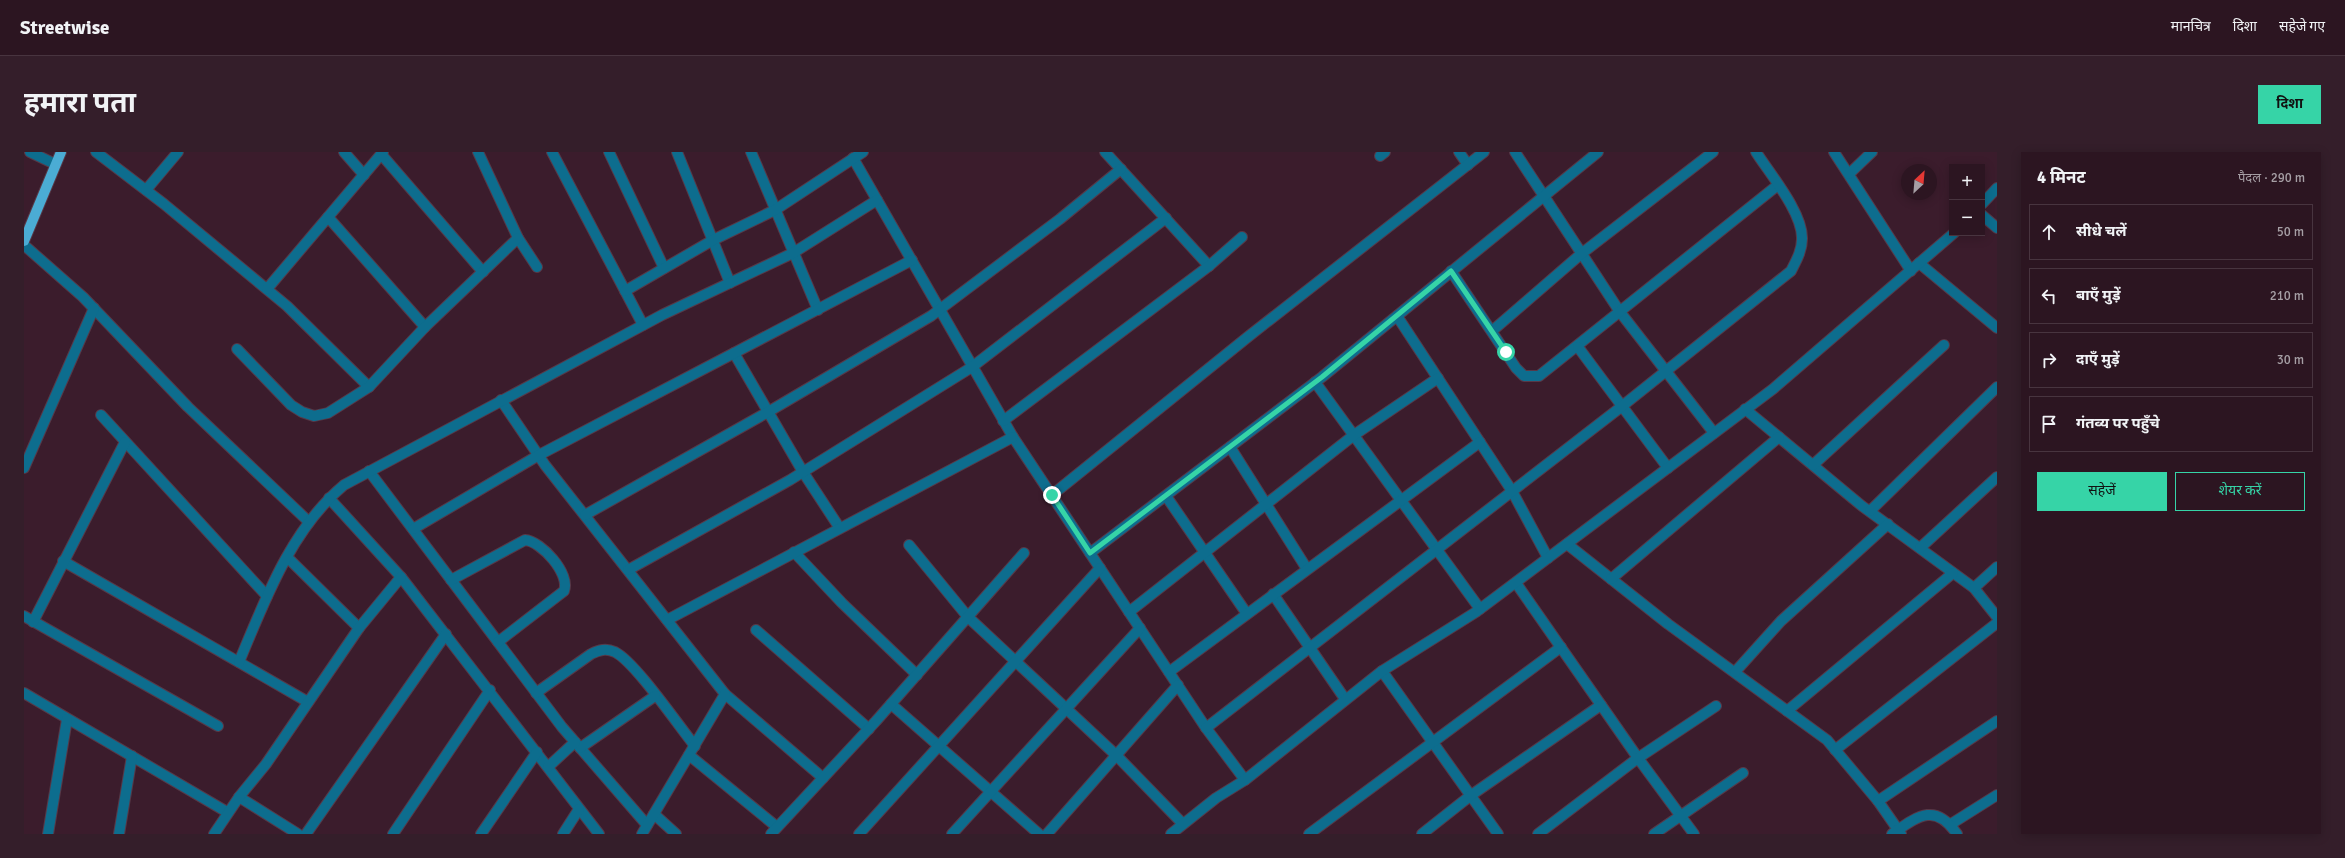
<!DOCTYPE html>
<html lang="hi">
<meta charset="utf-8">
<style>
:root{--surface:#2c1521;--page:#341e2a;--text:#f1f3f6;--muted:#a69fa5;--line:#48343f;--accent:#36d4a7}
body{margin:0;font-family:Signika,"Noto Sans Devanagari",sans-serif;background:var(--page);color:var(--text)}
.controls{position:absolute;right:12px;top:12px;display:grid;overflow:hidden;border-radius:0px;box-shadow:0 2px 10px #0003}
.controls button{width:36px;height:36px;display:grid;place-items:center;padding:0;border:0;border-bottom:1px solid var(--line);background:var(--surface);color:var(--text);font:20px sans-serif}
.compass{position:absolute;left:1877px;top:12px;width:36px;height:36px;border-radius:50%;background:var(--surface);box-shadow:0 2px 10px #0003;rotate:26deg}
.stop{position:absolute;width:12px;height:12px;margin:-9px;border:3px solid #36d4a7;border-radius:50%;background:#fff}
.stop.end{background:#36d4a7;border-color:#fff;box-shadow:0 1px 4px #0008}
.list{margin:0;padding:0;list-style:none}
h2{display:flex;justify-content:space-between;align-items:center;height:52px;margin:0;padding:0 16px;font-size:17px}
h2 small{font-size:13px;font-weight:400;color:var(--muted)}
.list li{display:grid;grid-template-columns:26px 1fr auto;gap:12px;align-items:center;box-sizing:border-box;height:56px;margin:0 8px 8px;padding:0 8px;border:1px solid var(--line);border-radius:0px}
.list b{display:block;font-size:15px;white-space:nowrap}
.list em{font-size:13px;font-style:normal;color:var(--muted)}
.actions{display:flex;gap:8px;padding:12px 16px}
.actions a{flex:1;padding:9px 0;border:1px solid var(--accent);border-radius:0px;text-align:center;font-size:14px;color:var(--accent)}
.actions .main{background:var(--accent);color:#111}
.icon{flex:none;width:22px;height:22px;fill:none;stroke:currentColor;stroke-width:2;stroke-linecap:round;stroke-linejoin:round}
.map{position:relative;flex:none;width:1973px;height:682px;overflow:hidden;border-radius:0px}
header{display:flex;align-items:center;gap:24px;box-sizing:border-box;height:56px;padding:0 20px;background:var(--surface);border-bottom:1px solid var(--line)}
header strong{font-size:19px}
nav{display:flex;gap:22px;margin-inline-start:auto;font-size:14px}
.intro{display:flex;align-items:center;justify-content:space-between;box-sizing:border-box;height:96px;padding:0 24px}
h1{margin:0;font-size:28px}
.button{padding:10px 18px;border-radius:0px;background:var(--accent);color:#111;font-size:14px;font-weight:700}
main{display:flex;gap:24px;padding:0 24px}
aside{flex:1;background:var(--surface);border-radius:0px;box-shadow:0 2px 10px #0003}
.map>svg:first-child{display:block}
</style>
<header>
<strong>Streetwise</strong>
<nav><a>मानचित्र</a><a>दिशा</a><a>सहेजे गए</a></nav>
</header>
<div class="intro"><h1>हमारा पता</h1><a class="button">दिशा</a></div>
<main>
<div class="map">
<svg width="1973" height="682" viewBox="0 0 1973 682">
<rect width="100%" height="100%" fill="#3b1c2c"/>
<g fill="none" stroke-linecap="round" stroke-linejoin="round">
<defs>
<g id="street">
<path d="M6,0L31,12"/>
<path d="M72,0L140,52L263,154L345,235"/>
<path d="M320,0L340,23"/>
<path d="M454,0L494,86L513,115"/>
<path d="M528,0L619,173"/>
<path d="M585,0L640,116"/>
<path d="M653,0L706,131"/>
<path d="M727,0L794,158"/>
<path d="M1081,0L1185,114"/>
<path d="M1435,0L1444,13"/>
<path d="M1491,0L1596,160L1690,281"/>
<path d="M1810,0L1887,119"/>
<path d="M357,2L459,120"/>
<path d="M1356,4L1361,0"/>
<path d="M829,6L989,285L1182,576L1221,628"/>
<path d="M1825,22L1848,0"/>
<path d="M122,38L154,0"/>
<path d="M1958,52L1973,36"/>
<path d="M1958,63L1973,76"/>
<path d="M304,65L401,175"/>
<path d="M0,93L59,145L164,255L285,370"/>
<path d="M1895,111L1973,176"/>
<path d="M1427,119L1492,216L1500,224H1515L1754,33"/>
<path d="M243,137L359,0"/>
<path d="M601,139L689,88L751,58L839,0"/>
<path d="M1373,164L1488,339L1524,406"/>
<path d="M1468,179L1557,102L1689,0"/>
<path d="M1554,195L1644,316"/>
<path d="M213,197L267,253L278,260L290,264L304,261L345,235L401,175L494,86"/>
<path d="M710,201L779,320L815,375"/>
<path d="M1291,230L1456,457"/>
<path d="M477,248L521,313L701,542L799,626"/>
<path d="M1721,257L1838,354L1950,436L1973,465"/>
<path d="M77,263L243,444"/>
<path d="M979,269L1185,114L1218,85"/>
<path d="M1206,295L1283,417"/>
<path d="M1789,313L1920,193"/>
<path d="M0,316L70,156"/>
<path d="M345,319L538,575L623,673"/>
<path d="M1028,343L1225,184L1460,0"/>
<path d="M1142,344L1223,462"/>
<path d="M305,346L377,425L575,682"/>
<path d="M1846,359L1973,235"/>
<path d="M561,363L744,260L907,164L1036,67L1097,17"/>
<path d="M389,377L515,303L888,108"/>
<path d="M1543,392L1644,472L1803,588L1854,649L1877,682"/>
<path d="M885,393L944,465L1093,604L1159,672"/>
<path d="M1896,396L1973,325"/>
<path d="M770,400L818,451L893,523"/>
<path d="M1066,401L1298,225L1574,0"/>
<path d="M264,406L335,476"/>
<path d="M39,409L284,550"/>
<path d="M604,418L766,328L948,215L1142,66"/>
<path d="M1587,427L1755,285"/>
<path d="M427,428L501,388C517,389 547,422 540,439L474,490"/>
<path d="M1492,431L1614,606L1670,682"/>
<path d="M1950,436L1973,415"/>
<path d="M1249,442L1321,547"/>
<path d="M1105,460L1330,283L1414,226"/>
<path d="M0,464L194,574"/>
<path d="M643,468L989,285"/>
<path d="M9,470L101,290"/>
<path d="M732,478L845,577"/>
<path d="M215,510C241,448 267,377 320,333L638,163L769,101L853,48"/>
<path d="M1358,519L1474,682"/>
<path d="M1145,520L1456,290"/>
<path d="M1711,520L1757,469L1864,372"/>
<path d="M0,541L203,660"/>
<path d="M512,541L567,502C575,498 582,496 591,500C611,510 654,573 671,594"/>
<path d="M867,552L1015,682"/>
<path d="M1763,559L1929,421"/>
<path d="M1182,576L1597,255L1767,119C1772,109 1778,99 1778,87C1779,61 1746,22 1732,0"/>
<path d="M556,596L631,544"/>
<path d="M1811,598L1973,471"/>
<path d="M665,603L753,675"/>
<path d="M524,615L551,590"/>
<path d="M215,645L274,682"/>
<path d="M1854,649L1973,569"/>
<path d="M630,662L652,682"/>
<path d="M1927,672L1973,643"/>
<path d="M24,682L43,567"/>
<path d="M95,682L108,604"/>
<path d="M190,682L215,645L242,612L335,476L377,425"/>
<path d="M282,682L422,482"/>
<path d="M369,682L466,538"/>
<path d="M457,682L513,600"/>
<path d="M539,682L555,657"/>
<path d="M618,682L701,542"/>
<path d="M747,682L852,569L1000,401"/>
<path d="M835,682L1076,416"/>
<path d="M928,682L1116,476"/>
<path d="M1023,682L1154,533"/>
<path d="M1147,682L1192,646L1221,628L1358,519L1452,460L1749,237L1930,81"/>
<path d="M1285,682L1537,495"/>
<path d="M1398,682L1446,644L1577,553"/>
<path d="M1514,682L1614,606L1692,554"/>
<path d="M1630,682L1719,621"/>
<path d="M1868,682C1894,664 1911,650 1933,682"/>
</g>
<path id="primary" d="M0,89L37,0"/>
</defs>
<use href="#street" stroke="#573948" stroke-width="12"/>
<use href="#primary" stroke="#573948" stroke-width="12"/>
<use href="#street" stroke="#0d6d8e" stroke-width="10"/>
<use href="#primary" stroke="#4bacd4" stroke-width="10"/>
</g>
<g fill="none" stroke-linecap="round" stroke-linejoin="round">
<path stroke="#36d4a7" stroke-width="5" d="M1028,343L1066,401L1298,225L1427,119L1482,200"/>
</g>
</svg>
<div class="controls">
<button>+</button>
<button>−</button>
</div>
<svg class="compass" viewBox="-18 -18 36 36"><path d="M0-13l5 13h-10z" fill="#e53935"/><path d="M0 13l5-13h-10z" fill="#a69fa5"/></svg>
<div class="stop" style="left:1482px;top:200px"></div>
<div class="stop end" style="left:1028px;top:343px"></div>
</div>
<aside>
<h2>4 मिनट<small>पैदल · 290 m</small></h2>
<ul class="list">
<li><svg class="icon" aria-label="ahead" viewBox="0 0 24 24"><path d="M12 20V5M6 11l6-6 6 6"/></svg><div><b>सीधे चलें</b></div><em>50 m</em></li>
<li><svg class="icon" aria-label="left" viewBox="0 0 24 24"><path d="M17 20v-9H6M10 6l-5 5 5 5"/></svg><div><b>बाएँ मुड़ें</b></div><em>210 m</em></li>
<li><svg class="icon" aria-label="right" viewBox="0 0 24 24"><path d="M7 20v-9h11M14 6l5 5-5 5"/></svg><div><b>दाएँ मुड़ें</b></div><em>30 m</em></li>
<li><svg class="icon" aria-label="arrive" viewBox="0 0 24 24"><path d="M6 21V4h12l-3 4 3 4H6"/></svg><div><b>गंतव्य पर पहुँचे</b></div></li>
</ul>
<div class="actions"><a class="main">सहेजें</a><a>शेयर करें</a></div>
</aside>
</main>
